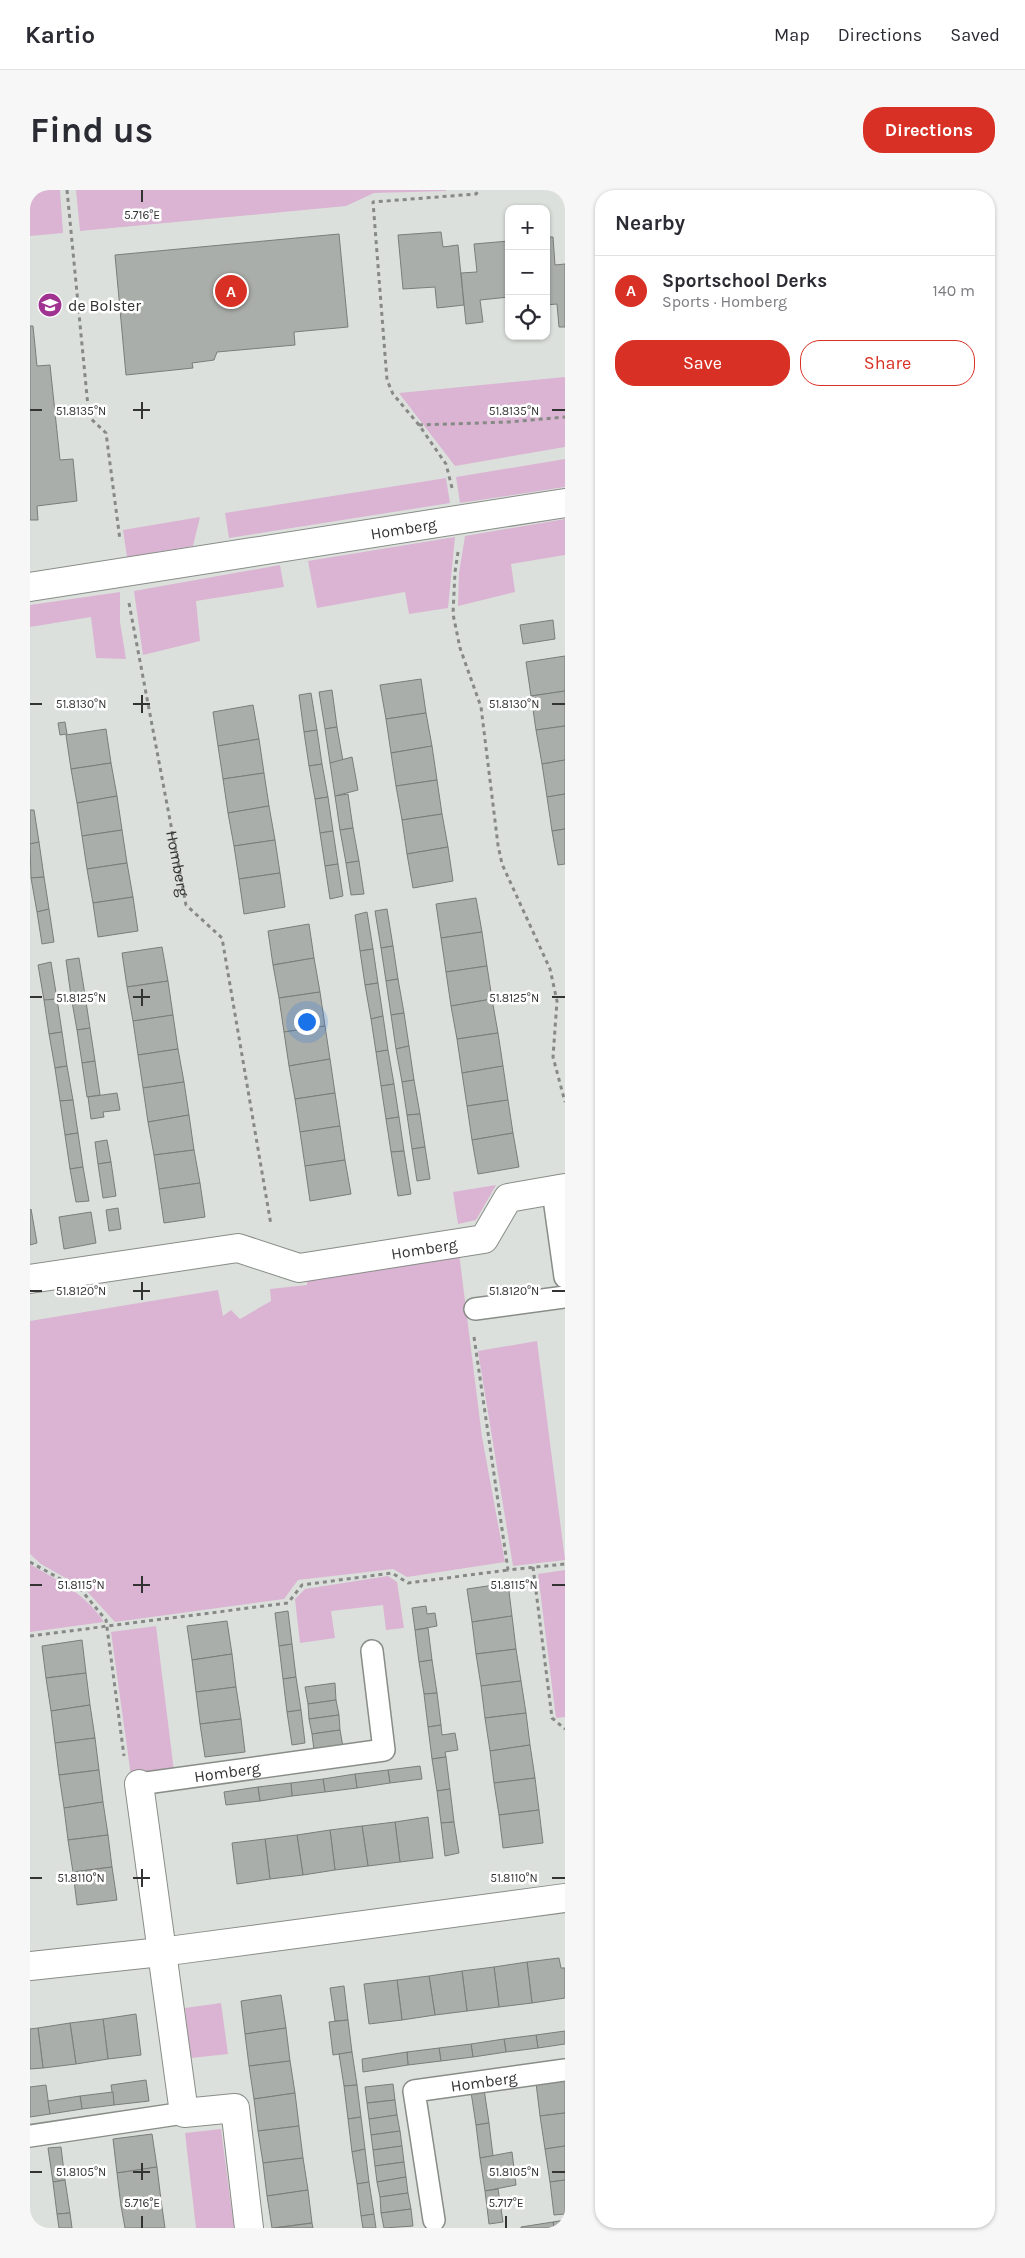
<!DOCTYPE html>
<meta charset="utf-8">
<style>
:root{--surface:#fff;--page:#f7f7f7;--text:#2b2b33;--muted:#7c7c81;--line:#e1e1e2;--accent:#d93025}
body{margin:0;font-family:Karla,sans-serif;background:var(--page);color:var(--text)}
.controls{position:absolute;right:15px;top:15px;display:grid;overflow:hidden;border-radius:10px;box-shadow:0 1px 4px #0004}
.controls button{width:45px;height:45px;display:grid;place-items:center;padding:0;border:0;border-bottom:1px solid var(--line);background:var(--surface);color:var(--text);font:25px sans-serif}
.you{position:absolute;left:276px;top:831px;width:18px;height:18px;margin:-12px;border:4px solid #fff;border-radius:50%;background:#1a73e8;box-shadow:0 0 0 8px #1a73e833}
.badge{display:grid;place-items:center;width:32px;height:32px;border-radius:50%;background:var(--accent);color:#fff;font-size:16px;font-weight:700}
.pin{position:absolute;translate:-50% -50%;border:2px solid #fff;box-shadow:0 1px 5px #0006}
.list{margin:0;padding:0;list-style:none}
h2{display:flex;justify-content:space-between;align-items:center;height:65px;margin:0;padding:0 20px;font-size:21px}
h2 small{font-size:16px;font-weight:400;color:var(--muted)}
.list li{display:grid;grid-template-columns:32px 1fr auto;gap:15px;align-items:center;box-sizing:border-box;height:70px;padding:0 20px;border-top:1px solid var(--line)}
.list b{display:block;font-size:19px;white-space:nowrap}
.list p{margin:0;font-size:16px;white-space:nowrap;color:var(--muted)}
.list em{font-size:16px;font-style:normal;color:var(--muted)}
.actions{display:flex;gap:10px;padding:15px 20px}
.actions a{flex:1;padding:11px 0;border:1px solid var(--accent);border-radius:20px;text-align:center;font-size:18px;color:var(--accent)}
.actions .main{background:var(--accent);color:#fff}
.icon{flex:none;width:28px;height:28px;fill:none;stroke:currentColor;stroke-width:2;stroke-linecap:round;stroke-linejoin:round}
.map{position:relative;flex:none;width:535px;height:2038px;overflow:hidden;border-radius:20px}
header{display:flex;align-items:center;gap:30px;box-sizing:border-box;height:70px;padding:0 25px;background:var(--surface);border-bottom:1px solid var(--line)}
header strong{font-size:24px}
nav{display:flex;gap:28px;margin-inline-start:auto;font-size:18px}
.intro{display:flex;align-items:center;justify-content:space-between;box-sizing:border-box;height:120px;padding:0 30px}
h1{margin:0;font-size:35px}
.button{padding:12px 22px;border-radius:20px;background:var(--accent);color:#fff;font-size:18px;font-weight:700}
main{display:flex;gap:30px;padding:0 30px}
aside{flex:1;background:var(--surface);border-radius:20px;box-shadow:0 1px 4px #0004}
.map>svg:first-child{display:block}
</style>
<header>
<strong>Kartio</strong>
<nav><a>Map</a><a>Directions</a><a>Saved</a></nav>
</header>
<div class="intro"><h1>Find us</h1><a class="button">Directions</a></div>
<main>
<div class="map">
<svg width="535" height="2038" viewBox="0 0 535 2038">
<rect width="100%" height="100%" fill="#dce0dc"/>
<g fill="#dab4d2">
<path d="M0,0H30L33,43L0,46Z"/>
<path d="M46,0H416V1L344,3L316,16L50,41Z"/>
<path d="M535,187V257L425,276L369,203Z"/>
<path d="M535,269V297L430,313L426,287Z"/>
<path d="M416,288L420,313L199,348L195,323Z"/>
<path d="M170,327L163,356L97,367L93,340Z"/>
<path d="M535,329V365L481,374L485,402L428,416L429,383L435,346Z"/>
<path d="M425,347L418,418L379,424L375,402L287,418L278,371Z"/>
<path d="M250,375L254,397L166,411L170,451L113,465L104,401Z"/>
<path d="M90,402V432L96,469L66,468L61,427L0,437V415Z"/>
<path d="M466,995L446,1030L428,1034L423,1002Z"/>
<path d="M429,1063L452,1247L475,1372L377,1387L363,1379L268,1390L254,1409L85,1432L55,1399L11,1374L0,1364V1131L188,1100L193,1126L201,1120L210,1129L241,1111L240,1099L277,1095V1088Z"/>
<path d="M507,1151L535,1370L483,1376L448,1161Z"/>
<path d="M0,1374C28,1391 56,1404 74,1432L0,1442Z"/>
<path d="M535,1380V1527L526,1528L508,1384Z"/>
<path d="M358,1386L367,1392L374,1438L356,1440L353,1415L301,1421L305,1448L270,1453L265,1409L275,1399Z"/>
<path d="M126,1436L144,1581L101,1586L81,1442Z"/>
<path d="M191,1813L198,1864L161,1868L155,1818Z"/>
<path d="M191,1939L204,2038H166L155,1943Z"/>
</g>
<g fill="#aaaeaa" stroke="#7a7e7a">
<path d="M411,42L413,57L428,55L434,115L407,118L405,97L373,99L368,45Z"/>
<path d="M309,44L318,137L264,142L265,155L187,162L184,170L162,173L163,178L96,185L85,65Z"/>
<path d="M516,47H523L525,75L535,74V137H529L527,114L516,115Z"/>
<path d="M479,51V107L450,110L453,132L436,134L431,83L447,82L444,54Z"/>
<path d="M0,136H3L7,176L20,175L30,270L43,269L47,311L7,316L8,330H0Z"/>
<path d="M523,430L525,449L493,454L490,435Z"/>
<path d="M535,466V501L501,506L496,472Z"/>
<path d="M391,489L396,523L356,529L350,495Z"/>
<path d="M302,500L307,537L295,539L289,502Z"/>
<path d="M535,501V536L506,540L501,506Z"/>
<path d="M281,503L287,540L274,542L269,505Z"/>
<path d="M223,515L229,549L188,556L183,522Z"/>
<path d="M396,523L402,556L361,563L356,529Z"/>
<path d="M35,532L37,544L30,545L28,533Z"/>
<path d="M535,536V570L512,574L506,540Z"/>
<path d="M307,537L313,571L300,573L295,539Z"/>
<path d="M76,539L81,573L41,579L36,545Z"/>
<path d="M287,540L292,574L279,576L274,542Z"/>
<path d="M229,549L234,583L193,589L188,556Z"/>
<path d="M402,556L407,590L366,596L361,563Z"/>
<path d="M322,567L328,600L305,606L300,573Z"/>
<path d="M535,570V604L517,607L512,574Z"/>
<path d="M81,573L87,606L47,613L41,579Z"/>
<path d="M292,574L298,607L285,609L279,576Z"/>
<path d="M234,583L239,616L198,623L193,589Z"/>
<path d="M407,590L412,624L372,630L366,596Z"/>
<path d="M318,604L323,638L310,640L305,606Z"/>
<path d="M535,604V639L522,641L517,607Z"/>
<path d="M87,606L92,640L52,646L47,613Z"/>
<path d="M298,607L303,641L290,643L285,609Z"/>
<path d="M239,616L245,650L204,656L198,623Z"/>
<path d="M0,620H4L9,652L0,654Z"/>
<path d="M412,624L418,657L377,664L372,630Z"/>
<path d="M323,638L329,671L316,673L310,640Z"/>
<path d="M535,639V674L528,675L522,641Z"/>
<path d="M92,640L97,673L57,679L52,646Z"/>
<path d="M303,641L308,674L295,676L290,643Z"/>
<path d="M245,650L250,683L209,689L204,656Z"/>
<path d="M9,652L14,687L1,688L0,654Z"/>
<path d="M418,657L423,691L383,698L377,664Z"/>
<path d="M329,671L334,704L321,705L316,673Z"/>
<path d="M97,673L103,707L63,713L57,679Z"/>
<path d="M308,674L313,706L300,709L295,676Z"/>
<path d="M250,683L255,717L214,724L209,689Z"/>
<path d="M14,687L19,719L7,722L1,688Z"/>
<path d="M103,707L108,741L68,747L63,713Z"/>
<path d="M446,708L452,742L411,748L406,714Z"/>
<path d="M19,719L24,752L12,754L7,722Z"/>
<path d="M357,719L363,756L351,758L345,721Z"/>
<path d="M337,722L343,759L330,761L325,725Z"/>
<path d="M279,734L284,768L243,775L238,741Z"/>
<path d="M452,742L457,776L416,782L411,748Z"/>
<path d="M363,756L368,789L356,791L351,758Z"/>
<path d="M132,757L138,791L97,797L92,763Z"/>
<path d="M343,759L348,793L335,795L330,761Z"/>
<path d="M49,768L55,805L41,806L36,770Z"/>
<path d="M284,768L290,802L249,808L243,775Z"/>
<path d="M21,772L27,809L14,810L8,775Z"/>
<path d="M457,776L462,809L421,816L416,782Z"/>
<path d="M368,789L374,823L361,825L356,791Z"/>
<path d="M138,791L143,825L103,831L97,797Z"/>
<path d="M348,793L353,826L341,829L335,795Z"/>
<path d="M290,802L295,836L254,842L249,808Z"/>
<path d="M55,805L60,838L47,840L41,806Z"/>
<path d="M27,809L32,842L19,844L14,810Z"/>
<path d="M462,809L468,843L427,849L421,816Z"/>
<path d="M374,823L379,856L366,859L361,825Z"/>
<path d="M143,825L148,859L108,865L103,831Z"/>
<path d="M353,826L358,860L346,862L341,829Z"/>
<path d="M295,836L300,869L259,876L254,842Z"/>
<path d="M60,838L65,871L52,873L47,840Z"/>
<path d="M32,842L37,876L25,878L19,844Z"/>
<path d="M468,843L473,876L432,883L427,849Z"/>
<path d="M379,856L384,890L372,892L366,859Z"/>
<path d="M148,859L154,892L113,898L108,865Z"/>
<path d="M358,860L364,894L351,896L346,862Z"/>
<path d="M300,869L305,903L265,909L259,876Z"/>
<path d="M65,871L70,905L57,907L52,873Z"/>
<path d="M37,876L43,910L30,911L25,878Z"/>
<path d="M473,876L478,910L437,916L432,883Z"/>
<path d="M384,890L390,924L377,925L372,892Z"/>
<path d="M154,892L159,925L118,932L113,898Z"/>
<path d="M364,894L369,927L356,929L351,896Z"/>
<path d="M87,903L90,920L73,922L74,927L61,929L58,907Z"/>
<path d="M305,903L310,936L270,942L265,909Z"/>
<path d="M43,910L48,943L35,945L30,911Z"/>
<path d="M478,910L483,943L442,950L437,916Z"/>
<path d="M390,924L395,957L382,959L377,925Z"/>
<path d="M159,925L164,960L124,965L118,932Z"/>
<path d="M369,927L374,961L361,962L356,929Z"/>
<path d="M310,936L315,970L275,976L270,942Z"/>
<path d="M48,943L53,977L40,979L35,945Z"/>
<path d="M483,943L489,977L448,984L442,950Z"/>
<path d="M77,950L81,972L68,974L65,952Z"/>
<path d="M395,957L400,989L387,991L382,959Z"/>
<path d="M164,960L170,993L129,999L124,965Z"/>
<path d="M374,961L381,1004L368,1006L361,962Z"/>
<path d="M315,970L321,1004L280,1011L275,976Z"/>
<path d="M81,972L86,1006L73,1008L68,974Z"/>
<path d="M53,977L59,1011L46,1012L40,979Z"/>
<path d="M170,993L175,1027L134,1033L129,999Z"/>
<path d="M88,1018L91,1039L79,1041L76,1020Z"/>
<path d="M1,1019L7,1053L0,1055V1020Z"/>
<path d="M61,1022L66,1053L34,1059L29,1027Z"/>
<path d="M478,1393L482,1426L442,1432L437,1399Z"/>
<path d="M396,1416L397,1424L405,1423L407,1436L385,1440L382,1418Z"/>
<path d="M258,1421L262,1454L249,1456L245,1423Z"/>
<path d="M482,1426L486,1459L446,1464L442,1432Z"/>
<path d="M197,1431L202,1464L162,1470L157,1436Z"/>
<path d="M398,1438L402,1470L389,1472L385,1440Z"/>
<path d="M52,1450L56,1483L16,1488L12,1456Z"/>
<path d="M262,1454L266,1487L253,1489L249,1456Z"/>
<path d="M486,1459L491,1491L451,1496L446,1464Z"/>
<path d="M202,1464L206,1497L166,1502L162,1470Z"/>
<path d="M402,1470L407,1503L394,1504L389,1472Z"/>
<path d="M56,1483L60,1515L21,1521L16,1488Z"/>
<path d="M266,1487L271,1520L257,1522L253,1489Z"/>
<path d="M491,1491L496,1523L455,1528L451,1496Z"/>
<path d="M305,1493L306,1510L278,1514L275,1497Z"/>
<path d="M206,1497L211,1529L170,1534L166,1502Z"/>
<path d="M407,1503L411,1535L398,1537L394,1504Z"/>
<path d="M306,1510L309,1525L279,1529L278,1514Z"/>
<path d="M60,1515L65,1548L25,1553L21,1521Z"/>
<path d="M271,1520L275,1553L262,1555L257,1522Z"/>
<path d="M496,1523L500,1555L460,1561L455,1528Z"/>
<path d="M309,1525L310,1540L282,1544L279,1529Z"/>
<path d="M211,1529L215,1562L175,1567L170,1534Z"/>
<path d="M411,1535L412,1545L425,1543L428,1560L415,1562L416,1567L402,1569L398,1537Z"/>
<path d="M310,1540L313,1557L284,1560L282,1544Z"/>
<path d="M65,1548L69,1580L29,1585L25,1553Z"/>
<path d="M500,1555L505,1588L464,1593L460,1561Z"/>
<path d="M416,1567L420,1599L407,1601L402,1569Z"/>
<path d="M390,1576L392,1589L360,1593L358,1580Z"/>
<path d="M69,1580L73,1612L34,1618L29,1585Z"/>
<path d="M358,1580L360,1593L327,1598L325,1584Z"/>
<path d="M325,1584L327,1598L295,1602L293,1589Z"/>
<path d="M505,1588L509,1620L469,1625L464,1593Z"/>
<path d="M293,1589L295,1602L262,1606L261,1593Z"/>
<path d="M261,1593L262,1606L230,1611L228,1597Z"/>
<path d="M228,1597L230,1611L196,1615L194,1602Z"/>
<path d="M420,1599L424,1632L411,1633L407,1601Z"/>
<path d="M73,1612L78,1645L38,1650L34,1618Z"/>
<path d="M509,1620L513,1653L473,1658L469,1625Z"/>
<path d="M398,1627L403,1668L370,1672L365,1632Z"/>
<path d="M365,1632L370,1672L338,1676L332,1636Z"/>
<path d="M424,1632L429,1663L415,1666L411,1633Z"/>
<path d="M332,1636L338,1676L305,1680L300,1640Z"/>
<path d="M300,1640L305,1680L273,1685L267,1645Z"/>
<path d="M78,1645L82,1677L43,1682L38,1650Z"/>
<path d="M267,1645L273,1685L240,1689L235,1649Z"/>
<path d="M235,1649L240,1689L207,1694L202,1653Z"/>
<path d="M82,1677L87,1710L47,1715L43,1682Z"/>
<path d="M529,1768L531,1778H535V1808L502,1813L497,1772Z"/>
<path d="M497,1772L502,1813L469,1817L464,1777Z"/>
<path d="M464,1777L469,1817L437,1821L432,1781Z"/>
<path d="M432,1781L437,1821L405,1825L399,1786Z"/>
<path d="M399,1786L405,1825L372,1830L367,1790Z"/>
<path d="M367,1790L372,1830L339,1834L334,1794Z"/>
<path d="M314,1796L318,1830L305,1831L300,1798Z"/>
<path d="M251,1805L256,1838L215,1844L211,1811Z"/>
<path d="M106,1824L111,1865L78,1869L73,1829Z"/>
<path d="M73,1829L78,1869L46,1874L40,1833Z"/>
<path d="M318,1830L322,1862L303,1865L299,1832Z"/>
<path d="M40,1833L46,1874L13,1878L8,1838Z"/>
<path d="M8,1838L13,1878L0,1879V1839Z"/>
<path d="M256,1838L260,1871L219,1876L215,1844Z"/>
<path d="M535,1841V1854L508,1858L506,1845Z"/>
<path d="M506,1845L508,1858L476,1862L474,1849Z"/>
<path d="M474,1849L476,1862L443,1867L441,1854Z"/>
<path d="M441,1854L443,1867L411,1871L409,1858Z"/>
<path d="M409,1858L411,1871L378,1875L377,1862Z"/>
<path d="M322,1862L327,1895L314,1896L309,1864Z"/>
<path d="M377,1862L378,1875L333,1882L332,1869Z"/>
<path d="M260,1871L265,1903L224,1909L219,1876Z"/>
<path d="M535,1889V1923L510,1926L506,1893Z"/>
<path d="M116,1890L119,1911L84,1915L81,1895Z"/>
<path d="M363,1894L365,1910L337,1913L335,1897Z"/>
<path d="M16,1895L20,1924L0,1927V1897Z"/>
<path d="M327,1895L331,1927L318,1929L314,1896Z"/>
<path d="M454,1899L459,1933L446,1935L441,1902Z"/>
<path d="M83,1902L84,1915L52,1919L50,1906Z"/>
<path d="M265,1903L269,1936L228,1941L224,1909Z"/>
<path d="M50,1906L52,1919L20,1924L18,1911Z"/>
<path d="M365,1910L367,1925L339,1929L337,1913Z"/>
<path d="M535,1923V1956L515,1959L510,1926Z"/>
<path d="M367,1925L370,1941L341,1945L339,1929Z"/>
<path d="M331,1927L335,1959L322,1962L318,1929Z"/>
<path d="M459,1933L463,1966L450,1968L446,1935Z"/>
<path d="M269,1936L273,1968L233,1973L228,1941Z"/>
<path d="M370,1941L372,1956L343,1960L341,1945Z"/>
<path d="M122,1944L127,1977L87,1983L83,1949Z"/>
<path d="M372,1956L374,1972L345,1976L343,1960Z"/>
<path d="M535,1956V1990L520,1992L515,1959Z"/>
<path d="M31,1957L35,1990L23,1992L18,1958Z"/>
<path d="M335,1959L339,1992L327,1994L322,1962Z"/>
<path d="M482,1962L486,1995L455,2001L450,1968Z"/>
<path d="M273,1968L278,2000L237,2006L233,1973Z"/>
<path d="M374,1972L376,1987L347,1992L345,1976Z"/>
<path d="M127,1977L131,2010L91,2016L87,1983Z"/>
<path d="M376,1987L378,2003L350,2007L347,1992Z"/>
<path d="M35,1990L40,2023L27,2024L23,1992Z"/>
<path d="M535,1990V2024L524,2025L520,1992Z"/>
<path d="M339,1992L344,2024L331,2026L327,1994Z"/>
<path d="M468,1999L473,2032L459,2034L455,2001Z"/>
<path d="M278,2000L282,2033L242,2038L237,2006Z"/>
<path d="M378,2003L381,2019L351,2023L350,2007Z"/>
<path d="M131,2010L135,2038H95L91,2016Z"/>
<path d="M381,2019L383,2036L354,2038L351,2023Z"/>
<path d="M40,2023L42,2038H29L27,2024Z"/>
<path d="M344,2024L346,2038H333L331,2026Z"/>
<path d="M535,2030V2038H524L523,2032Z"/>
<path d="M523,2032L524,2038H491V2037Z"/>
<path d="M282,2033L283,2038H246Z"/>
</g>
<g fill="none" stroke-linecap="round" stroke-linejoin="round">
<defs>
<g id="lane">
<path d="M523,1001L535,1087"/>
<path d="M445,1119L535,1107"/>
<path id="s2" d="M109,1594L354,1560L342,1461"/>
<path d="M0,1946L154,1923"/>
<path id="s3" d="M404,2030L384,1901L535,1880"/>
</g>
<g id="street">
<path id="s4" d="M0,397L535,313"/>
<path id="s5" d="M0,1089L208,1058L269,1078L454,1049L478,1008L535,998"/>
<path d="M109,1594L154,1923L205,1918L219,2038"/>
<path d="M0,1776L131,1762L535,1708"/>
</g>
</defs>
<use href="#lane" stroke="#888d88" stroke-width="24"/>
<use href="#street" stroke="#888d88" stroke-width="30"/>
<g stroke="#878987" stroke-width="3" stroke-dasharray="4 4" stroke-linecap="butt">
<path d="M37,0L59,227L76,243L90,350"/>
<path d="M389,235L363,204L357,190L343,12L446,4L449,0"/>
<path d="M422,298L416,274L389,235L479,232L535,227"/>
<path d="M428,362L425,382L423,424L430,458L451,517L468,655L472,674L520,779L527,811L523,867L535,912"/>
<path id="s1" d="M99,413L156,715L192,748L241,1035"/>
<path d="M444,1147L478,1380L535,1374"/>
<path d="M0,1372L52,1401L76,1430L94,1566"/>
<path d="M503,1377L522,1528L535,1539"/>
<path d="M0,1446L258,1413L272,1395L362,1383L378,1393L478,1380"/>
</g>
<use href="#lane" stroke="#fff" stroke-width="21"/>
<use href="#street" stroke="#fff" stroke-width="28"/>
</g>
<path fill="none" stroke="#323332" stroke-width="2" d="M112,0V12M112,212V229M0,220H12M103,220H120M522,220H535M112,505V523M0,514H12M103,514H120M522,514H535M112,799V816M0,807H12M103,807H120M522,807H535M112,1092V1110M0,1101H12M103,1101H120M522,1101H535M112,1386V1403M0,1395H12M103,1395H120M522,1395H535M112,1679V1697M0,1688H12M103,1688H120M522,1688H535M112,1973V1990M0,1982H12M103,1982H120M522,1982H535M112,2026V2038M476,2026V2038"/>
<defs>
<symbol id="school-disc" viewBox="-11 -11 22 22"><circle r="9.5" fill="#a03291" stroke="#fff"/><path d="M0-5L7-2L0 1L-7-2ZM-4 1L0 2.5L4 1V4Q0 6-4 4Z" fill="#fff"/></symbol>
</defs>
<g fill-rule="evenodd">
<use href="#school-disc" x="6" y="101" width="28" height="28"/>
</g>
<g text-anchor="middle" stroke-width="5" stroke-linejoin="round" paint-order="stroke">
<g font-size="16" fill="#323332" stroke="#fff" text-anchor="start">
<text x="38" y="121">de Bolster</text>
</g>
<g font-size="16" fill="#323332" stroke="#fff">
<text dy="6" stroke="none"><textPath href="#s4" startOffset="378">Homberg</textPath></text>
<text dy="6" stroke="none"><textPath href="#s1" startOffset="265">Homberg</textPath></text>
<text dy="6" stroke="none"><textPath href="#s5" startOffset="401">Homberg</textPath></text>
<text dy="6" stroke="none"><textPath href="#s2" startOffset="89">Homberg</textPath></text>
<text dy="6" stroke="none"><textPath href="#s3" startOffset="201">Homberg</textPath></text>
</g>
</g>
<g font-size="12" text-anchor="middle" fill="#323332" stroke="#fff" stroke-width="5" stroke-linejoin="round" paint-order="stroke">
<text x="112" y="29">5.716°E</text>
<text x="51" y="225">51.8135°N</text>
<text x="484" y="225">51.8135°N</text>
<text x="51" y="518">51.8130°N</text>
<text x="484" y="518">51.8130°N</text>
<text x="51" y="812">51.8125°N</text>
<text x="484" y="812">51.8125°N</text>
<text x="51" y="1105">51.8120°N</text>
<text x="484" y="1105">51.8120°N</text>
<text x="51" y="1399">51.8115°N</text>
<text x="484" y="1399">51.8115°N</text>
<text x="51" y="1692">51.8110°N</text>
<text x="484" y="1692">51.8110°N</text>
<text x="51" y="1986">51.8105°N</text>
<text x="484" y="1986">51.8105°N</text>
<text x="112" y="2017">5.716°E</text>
<text x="476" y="2017">5.717°E</text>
</g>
</svg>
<div class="controls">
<button>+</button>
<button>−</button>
<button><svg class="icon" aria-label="locate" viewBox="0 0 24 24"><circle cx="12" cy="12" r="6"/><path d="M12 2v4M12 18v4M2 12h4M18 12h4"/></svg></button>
</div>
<div class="you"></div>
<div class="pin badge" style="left:201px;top:101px">A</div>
</div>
<aside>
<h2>Nearby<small></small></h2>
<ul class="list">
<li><span class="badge">A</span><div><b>Sportschool Derks</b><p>Sports · Homberg</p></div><em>140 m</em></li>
</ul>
<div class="actions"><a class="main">Save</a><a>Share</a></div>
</aside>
</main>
